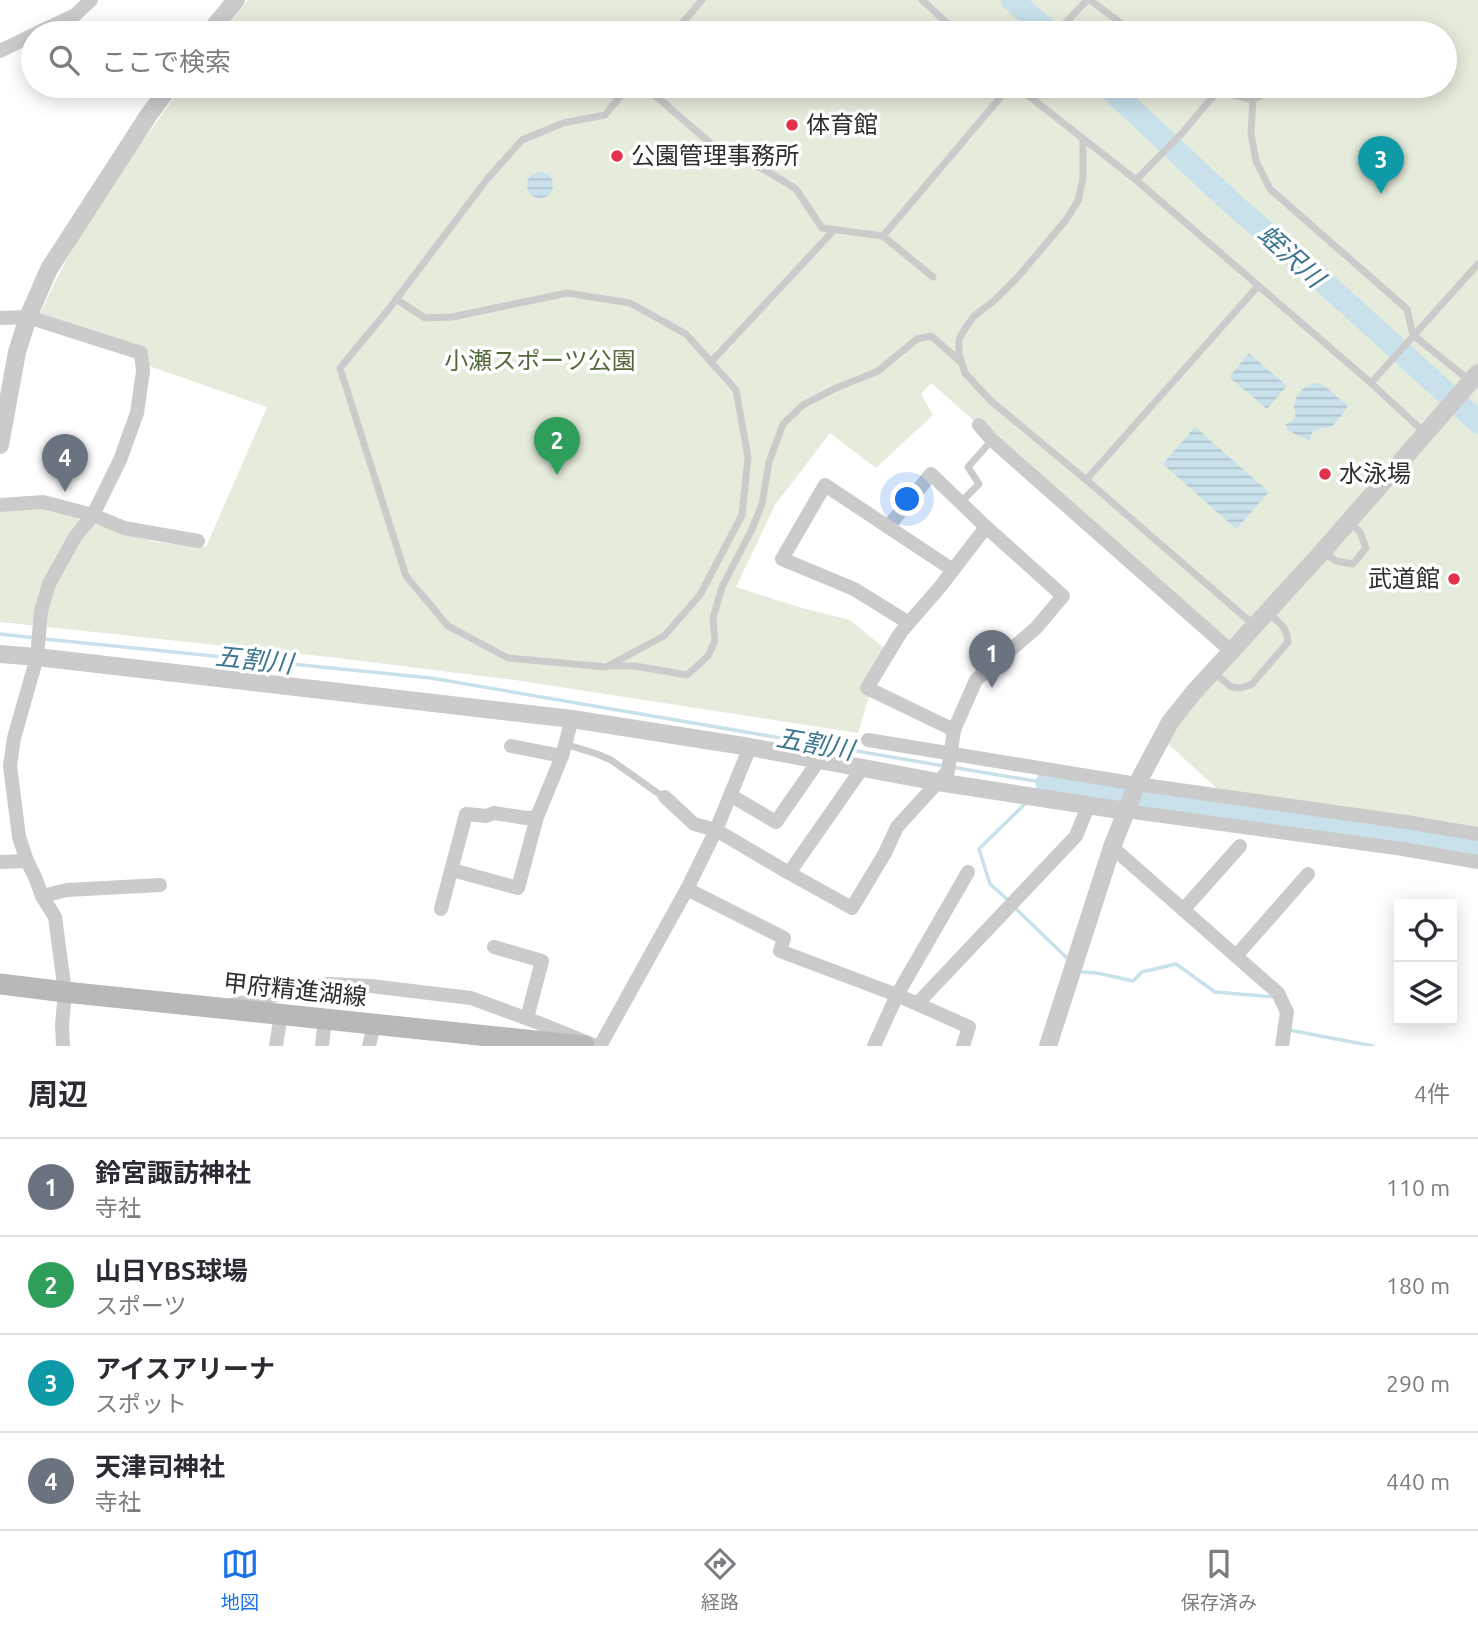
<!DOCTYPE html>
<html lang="ja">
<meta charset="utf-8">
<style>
:root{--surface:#fff;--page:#f7f7f7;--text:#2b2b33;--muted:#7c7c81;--line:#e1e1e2;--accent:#1a73e8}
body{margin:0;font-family:Ubuntu,"Noto Sans JP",sans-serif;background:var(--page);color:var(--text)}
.controls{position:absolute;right:21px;bottom:21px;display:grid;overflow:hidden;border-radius:0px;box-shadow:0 4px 18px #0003}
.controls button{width:63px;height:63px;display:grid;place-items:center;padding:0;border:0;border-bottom:2px solid var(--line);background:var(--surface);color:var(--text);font:35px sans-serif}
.you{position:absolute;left:908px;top:500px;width:24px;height:24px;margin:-18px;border:5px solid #fff;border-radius:50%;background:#1a73e8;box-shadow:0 0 0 10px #1a73e833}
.badge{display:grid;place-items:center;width:46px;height:46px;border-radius:50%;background:var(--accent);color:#fff;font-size:23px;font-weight:700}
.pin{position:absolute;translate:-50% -58px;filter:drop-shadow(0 2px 4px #0008)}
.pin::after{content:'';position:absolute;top:37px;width:24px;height:21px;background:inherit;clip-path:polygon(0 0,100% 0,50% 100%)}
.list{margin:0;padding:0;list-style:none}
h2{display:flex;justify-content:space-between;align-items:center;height:91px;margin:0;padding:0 28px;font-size:30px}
h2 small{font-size:23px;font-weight:400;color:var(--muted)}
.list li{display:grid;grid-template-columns:46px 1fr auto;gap:21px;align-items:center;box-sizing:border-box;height:98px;padding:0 28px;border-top:2px solid var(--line)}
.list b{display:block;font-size:26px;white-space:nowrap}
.list p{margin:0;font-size:23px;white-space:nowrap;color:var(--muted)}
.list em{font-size:23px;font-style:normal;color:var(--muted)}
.icon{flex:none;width:38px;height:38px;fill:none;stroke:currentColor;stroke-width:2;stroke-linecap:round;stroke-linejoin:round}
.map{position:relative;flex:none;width:1478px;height:1046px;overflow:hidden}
.search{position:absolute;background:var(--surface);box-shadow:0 4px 18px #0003;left:21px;right:21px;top:21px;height:77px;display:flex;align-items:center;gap:18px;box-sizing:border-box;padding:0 24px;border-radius:38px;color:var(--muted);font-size:26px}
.sheet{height:483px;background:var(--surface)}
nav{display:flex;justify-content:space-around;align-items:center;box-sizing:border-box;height:98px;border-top:2px solid var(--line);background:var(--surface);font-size:19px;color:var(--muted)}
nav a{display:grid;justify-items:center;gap:4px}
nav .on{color:var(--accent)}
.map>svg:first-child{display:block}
</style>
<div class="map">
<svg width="1478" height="1046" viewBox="0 0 1478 1046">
<defs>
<pattern id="water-rules" width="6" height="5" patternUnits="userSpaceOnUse" patternTransform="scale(1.75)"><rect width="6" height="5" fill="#c8e1eb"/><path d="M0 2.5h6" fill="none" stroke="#acc1ca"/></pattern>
</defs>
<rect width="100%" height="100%" fill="#fff"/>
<path fill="#e6ecdc" d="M248,0H1478V832L1226,797L1166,742L1178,723L1237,652L931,383L921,394L933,415L876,468L830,433L775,505L736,587L802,608L850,620L884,648L858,733L515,680L329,657L0,622V508H43L155,542L206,547L267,407L149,366L146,349L40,314C76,231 130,158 183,86H1445V33H222Z"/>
<g fill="url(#water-rules)">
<circle cx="540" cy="185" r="13"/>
<path d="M1249,353L1287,386L1267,409L1229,377Z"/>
<path d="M1316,383C1328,384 1337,399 1348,405C1344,412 1339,420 1333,425C1322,433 1313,422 1310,440H1307L1287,430L1286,424C1289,423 1293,421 1295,418C1296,414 1294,410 1294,406C1295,393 1304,386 1316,383Z"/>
<path d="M1195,427L1269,492L1236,529L1163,464Z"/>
</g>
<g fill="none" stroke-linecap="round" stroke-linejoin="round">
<g stroke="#c8e1eb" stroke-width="3.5">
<path d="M0,634L36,638"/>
<path d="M44,639L431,678L944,766"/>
<path d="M951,767L1047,783L1039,791"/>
<path d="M1008,900L990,884L979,849L1028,801"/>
<path d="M1013,906L1068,959"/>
<path d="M1079,969L1082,972L1097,973L1133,981L1142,972L1176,964L1215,992L1275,997"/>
<path d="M1289,1030L1373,1046"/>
</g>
<g stroke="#c8e1eb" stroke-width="23">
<path d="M1012,0L1050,33"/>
<path d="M1107,86L1236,207L1316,275L1478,422"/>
<path d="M1047,783L1478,850"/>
</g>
<g stroke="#cbcbcb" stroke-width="7">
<path d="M922,0L958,33"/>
<path d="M1090,0L1134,33"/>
<path d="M674,33L702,0"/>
<path d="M1056,33L1087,0"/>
<path d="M644,86L715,147L767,171L796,189L822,228L883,236L933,277"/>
<path d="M1016,86L1136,180L1371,383L1425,433"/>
<path d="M1216,86L1230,94L1253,100L1278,86"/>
<path d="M1253,100L1251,133L1256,161L1270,189L1407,309L1413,335L1469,380"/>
<path d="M1083,139V178L1078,201L1066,220L1017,278L995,300L974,316L965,329L959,339V354L965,373L991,401L1091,484L1254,625"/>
<path d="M1136,180L1183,132L1220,88"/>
<path d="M883,236L1010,86"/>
<path d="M396,299L425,318L452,317L567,293L630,303L686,334L736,390L748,457L742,515L700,595L664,636L606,667L508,658L448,626L406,576L340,368L388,310L488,178L522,140L563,123L605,115L629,86"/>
<path d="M711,362L834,230"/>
<path d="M1371,383L1478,264"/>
<path d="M1086,480L1258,286"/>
<path d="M961,502L979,484L968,467L992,440"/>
<path d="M1323,551L1336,561L1353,564L1366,548L1360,532L1349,522"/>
<path d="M610,666H635L687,675L708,656L715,641L713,618L722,587L752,529L762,504L769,462L783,424L803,405L834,389L878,371L917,339L931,336L960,361"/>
<path d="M1214,672L1231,687L1241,688L1252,684L1288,642C1287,627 1278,621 1267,612"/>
<path d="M565,744L597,754L611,760L659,794L665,797"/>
</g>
<g stroke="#cbcbcb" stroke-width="14">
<path d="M37,33L75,15L91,0"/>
<path d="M0,51L33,35"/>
<path d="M0,318L28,317L141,353L143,371L137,413L120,460L93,515L75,537L49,584L41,611L37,657L14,738L10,766L19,837L27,861L35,877L42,896L55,917L65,992L62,1025L63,1046"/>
<path d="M979,425L992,440L1231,651"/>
<path d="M0,505L43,502L93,515L124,528L198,541"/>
<path d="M909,623L854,589L782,559L825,485L953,570"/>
<path d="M954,730L867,688L901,632L940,587L986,527"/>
<path d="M868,740L1137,784L1406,822L1478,834"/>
<path d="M511,746L562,756"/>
<path d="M730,795L776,822L819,760"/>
<path d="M665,797L694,824L716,830L789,873L863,767"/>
<path d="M1126,811L1403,849L1478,862"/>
<path d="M1112,847L1278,993L1287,1012L1282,1046"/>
<path d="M0,862L27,861"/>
<path d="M452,870L518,888L537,817L562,756L572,719"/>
<path d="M789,873L852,908L885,853L897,827L948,771L954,730L976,680L1036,628L1063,596L986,527L931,474L888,527"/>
<path d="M687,889L784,938L780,951L897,995L969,1027L963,1046"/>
<path d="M42,896L67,890L160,885"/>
<path d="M441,909L466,814L486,816L494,813L526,818L537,817"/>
<path d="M1183,910L1240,846"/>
<path d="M494,947L542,961L527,1018"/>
<path d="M1236,956L1308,874"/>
<path d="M917,1004L1076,836L1089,804"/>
<path d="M231,1005L328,984L371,986L412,991L471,998L539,1023L596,1046"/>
<path d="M276,1046L281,1014"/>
<path d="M322,1046L325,1019"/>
<path d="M369,1046L374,1025"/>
<path d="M600,1046L687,889L716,830L750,747"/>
<path d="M874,1046L897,995L968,872"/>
</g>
<g stroke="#cbcbcb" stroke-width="18">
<path d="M209,33L236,0"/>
<path d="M0,445L17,352L28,317L49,269L148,116L170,86"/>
<path d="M0,654L37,657L572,719L750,747L938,782L1126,811"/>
<path d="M1048,1046L1112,847L1137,784L1170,722L1194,692L1323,551L1478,373"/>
</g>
<path stroke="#b8b8b8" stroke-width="21" d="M0,984L65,992L584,1046"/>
</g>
<g fill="#e4324d" stroke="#fff" stroke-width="2.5">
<circle cx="792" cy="125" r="7"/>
<circle cx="617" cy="156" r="7"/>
<circle cx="1325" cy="474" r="7"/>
<circle cx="1454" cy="579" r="7"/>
</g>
<g text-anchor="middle" stroke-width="7" stroke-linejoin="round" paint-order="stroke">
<g font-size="24" fill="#2e2e2e" stroke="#fff" text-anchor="start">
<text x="806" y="133">体育館</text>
<text x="631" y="164">公園管理事務所</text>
<text x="1339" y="482">水泳場</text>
<text x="1440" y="587" text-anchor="end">武道館</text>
</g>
<g font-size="24" fill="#556a3c" stroke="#fff">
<text x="540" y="369">小瀬スポーツ公園</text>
</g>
<g font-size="24" fill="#2e2e2e" stroke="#fff">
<text transform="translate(295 990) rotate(6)" y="8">甲府精進湖線</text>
</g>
<g font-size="26" font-style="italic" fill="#3d7690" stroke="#fff">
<text transform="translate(1291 256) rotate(42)" y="9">蛭沢川</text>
<text transform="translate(254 660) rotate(6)" y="9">五割川</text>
<text transform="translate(815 744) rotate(10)" y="9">五割川</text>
</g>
</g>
</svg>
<div class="controls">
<button><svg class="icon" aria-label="locate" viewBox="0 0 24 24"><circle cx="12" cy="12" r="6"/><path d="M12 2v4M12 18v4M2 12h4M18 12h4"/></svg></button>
<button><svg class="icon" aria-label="layers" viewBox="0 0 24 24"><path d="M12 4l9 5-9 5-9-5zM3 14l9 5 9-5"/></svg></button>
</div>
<div class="you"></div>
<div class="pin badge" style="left:992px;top:688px;background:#6b7280">1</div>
<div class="pin badge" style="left:557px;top:475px;background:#2e9e5b">2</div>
<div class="pin badge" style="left:1381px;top:194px;background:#0f9aa8">3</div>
<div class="pin badge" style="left:65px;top:492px;background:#6b7280">4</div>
<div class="search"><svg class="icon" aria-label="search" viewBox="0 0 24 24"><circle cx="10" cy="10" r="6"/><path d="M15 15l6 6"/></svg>ここで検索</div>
</div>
<section class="sheet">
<h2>周辺<small>4件</small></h2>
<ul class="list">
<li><span class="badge" style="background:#6b7280">1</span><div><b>鈴宮諏訪神社</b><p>寺社</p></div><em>110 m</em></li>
<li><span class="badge" style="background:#2e9e5b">2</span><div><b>山日YBS球場</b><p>スポーツ</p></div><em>180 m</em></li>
<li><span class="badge" style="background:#0f9aa8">3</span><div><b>アイスアリーナ</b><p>スポット</p></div><em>290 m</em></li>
<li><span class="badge" style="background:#6b7280">4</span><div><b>天津司神社</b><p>寺社</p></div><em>440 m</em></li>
</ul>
</section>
<nav>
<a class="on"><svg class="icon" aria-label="map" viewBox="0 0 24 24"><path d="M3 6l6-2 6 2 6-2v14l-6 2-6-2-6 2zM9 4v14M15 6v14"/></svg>地図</a>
<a><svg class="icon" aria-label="directions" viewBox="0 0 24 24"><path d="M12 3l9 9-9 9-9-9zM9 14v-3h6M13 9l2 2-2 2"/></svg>経路</a>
<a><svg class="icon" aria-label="saved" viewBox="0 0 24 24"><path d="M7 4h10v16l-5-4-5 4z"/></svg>保存済み</a>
</nav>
